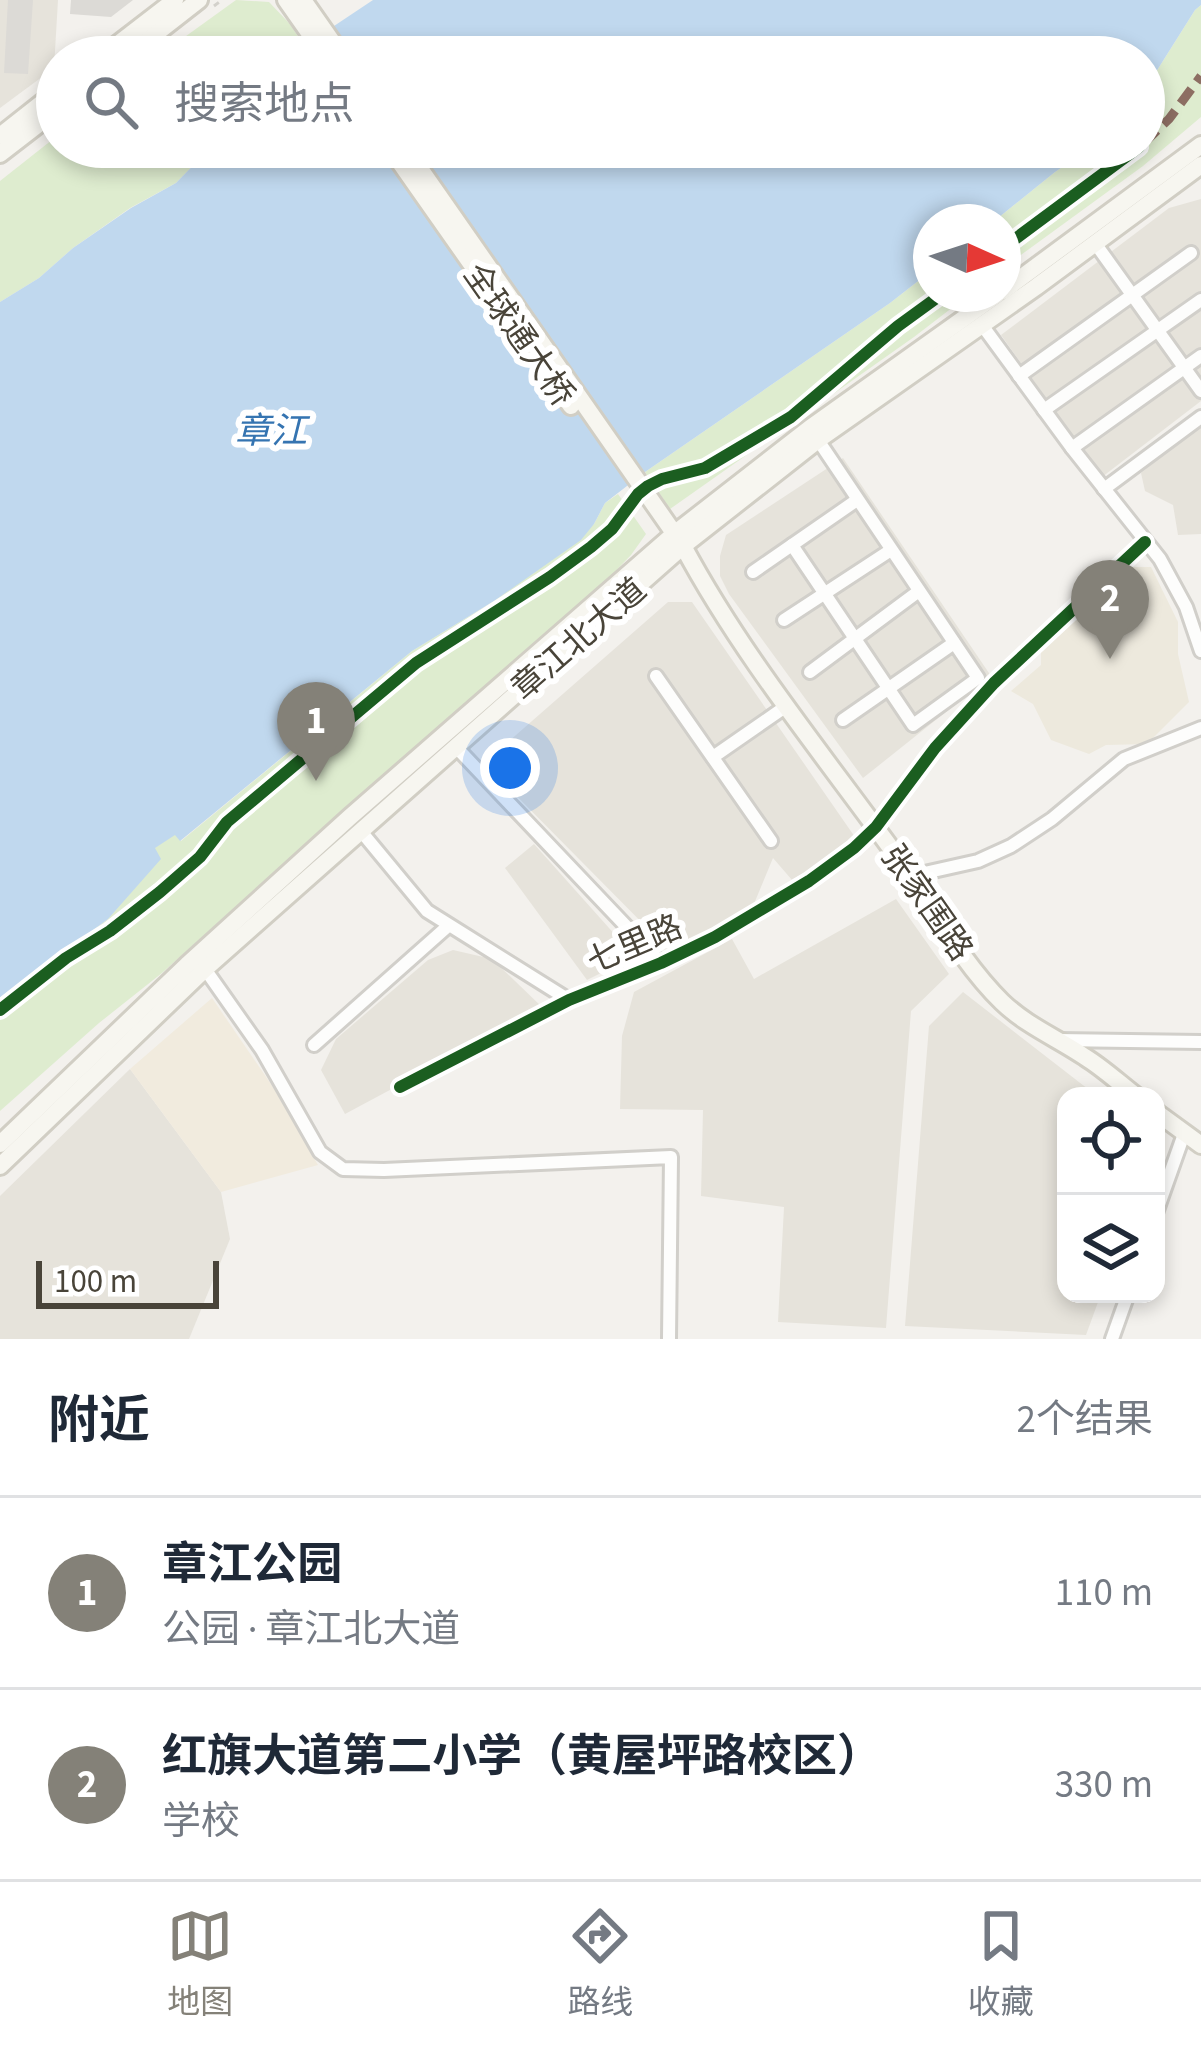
<!DOCTYPE html>
<html lang="zh">
<meta charset="utf-8">
<style>
:root{--surface:#fff;--page:#f6f6f7;--text:#1f2937;--muted:#747a83;--line:#e0e1e3;--accent:#848178}
body{margin:0;font-family:"Source Sans 3","Noto Sans SC",sans-serif;background:var(--page);color:var(--text)}
.controls{position:absolute;right:36px;bottom:36px;display:grid;overflow:hidden;border-radius:24px;box-shadow:0 6px 18px #0003}
.controls button{width:108px;height:108px;display:grid;place-items:center;padding:0;border:0;border-bottom:3px solid var(--line);background:var(--surface);color:var(--text);font:60px sans-serif}
.compass{position:absolute;left:913px;top:204px;width:108px;height:108px;border-radius:50%;background:var(--surface);box-shadow:0 6px 18px #0003;rotate:93deg}
.scale{position:absolute;left:36px;bottom:30px;width:183px;box-sizing:border-box;padding-left:12px;border:6px solid #494439;border-top:0;font-size:33px;line-height:42px;white-space:nowrap;color:#494439;-webkit-text-stroke:9px #fff;paint-order:stroke}
.you{position:absolute;left:510px;top:768px;width:42px;height:42px;margin:-30px;border:9px solid #fff;border-radius:50%;background:#1a73e8;box-shadow:0 0 0 18px #1a73e833}
.badge{display:grid;place-items:center;width:78px;height:78px;border-radius:50%;background:var(--accent);color:#fff;font-size:39px;font-weight:700}
.pin{position:absolute;translate:-50% -99px;filter:drop-shadow(0 3px 6px #0008)}
.pin::after{content:'';position:absolute;top:63px;width:42px;height:36px;background:inherit;clip-path:polygon(0 0,100% 0,50% 100%)}
.list{margin:0;padding:0;list-style:none}
h2{display:flex;justify-content:space-between;align-items:center;height:156px;margin:0;padding:0 48px;font-size:51px}
h2 small{font-size:39px;font-weight:400;color:var(--muted)}
.list li{display:grid;grid-template-columns:78px 1fr auto;gap:36px;align-items:center;box-sizing:border-box;height:192px;padding:0 48px;border-top:3px solid var(--line)}
.list b{display:block;font-size:45px;white-space:nowrap}
.list p{margin:0;font-size:39px;white-space:nowrap;color:var(--muted)}
.list em{font-size:39px;font-style:normal;color:var(--muted)}
.icon{flex:none;width:66px;height:66px;fill:none;stroke:currentColor;stroke-width:2;stroke-linecap:round;stroke-linejoin:round}
.map{position:relative;flex:none;width:1201px;height:1339px;overflow:hidden}
.search{position:absolute;background:var(--surface);box-shadow:0 6px 18px #0003;left:36px;right:36px;top:36px;height:132px;display:flex;align-items:center;gap:30px;box-sizing:border-box;padding:0 42px;border-radius:66px;color:var(--muted);font-size:45px}
.sheet{height:540px;background:var(--surface)}
nav{display:flex;justify-content:space-around;align-items:center;box-sizing:border-box;height:168px;border-top:3px solid var(--line);background:var(--surface);font-size:33px;color:var(--muted)}
nav a{display:grid;justify-items:center;gap:6px}
nav .on{color:var(--accent)}
.map>svg:first-child{display:block}
</style>
<div class="map">
<svg width="1201" height="1339" viewBox="0 0 1201 1339">
<rect width="100%" height="100%" fill="#f3f1ed"/>
<g fill="#e6e3db">
<path d="M0,0H58L54,68L0,108Z"/>
<path d="M1201,199V401L1102,477L1001,335L1169,208Z"/>
<path d="M1201,425V534L1178,535L1173,505L1145,491L1141,473Z"/>
<path d="M843,458L991,676L863,778L729,594L720,576V556L726,535Z"/>
<path d="M668,602H692L857,840L792,880L773,858L751,911L669,950L484,763Z"/>
<path d="M534,844L626,947L629,959L587,980L505,868Z"/>
<path d="M896,899L949,974L911,1011L886,1328L778,1322L784,1207L701,1196L703,1110L620,1109L622,1036L634,992L732,939L754,979Z"/>
<path d="M453,950L492,959L543,1008L345,1114L321,1070L336,1039L428,960Z"/>
<path d="M963,992L1097,1096H1066V1294H1101L1086,1335L905,1326L929,1026Z"/>
<path d="M130,1069L221,1192L230,1239L189,1339H0V1196Z"/>
</g>
<path fill="#f1ebde" d="M212,998L273,1087L318,1165L221,1192L130,1069Z"/>
<path fill="#ede9dd" d="M1133,567H1151L1178,622V654L1189,702L1147,744L1106,745L1089,754L1051,740L1033,704L1011,691L1041,665V652Z"/>
<g fill="#deeccf">
<path d="M236,0L269,2L290,24L308,52L302,57H157Z"/>
<path d="M1201,5V117L1143,166L1003,268V222H993L1055,172L1092,147H1144V91L1195,10Z"/>
<path d="M57,136V147H211L176,183L130,208L73,248L39,278L0,302V181Z"/>
<path d="M931,271V294H970L914,337L670,509L645,472L890,303Z"/>
<path d="M618,494L646,534L631,555L606,581L351,803L162,973L99,1023L0,1111V999L108,919L154,848L175,834L181,841L412,651L494,601L594,524L605,503Z"/>
</g>
<g fill="#c0d8ee">
<path d="M373,0H1201V5L1195,10L1144,91V57H302L334,26Z"/>
<path d="M211,147H1092L1055,172L993,222H931V271L890,303L645,472L605,503L594,524L581,540L494,601L412,651L180,841L175,835L155,848L161,859L108,919L0,999V302L39,278L73,248L131,208L176,183Z"/>
</g>
<g fill="#dcdad6">
<path d="M8,0H33L28,74L4,73Z"/>
<path d="M71,0H133L111,17L70,14Z"/>
</g>
<g fill="none" stroke-linecap="round" stroke-linejoin="round">
<defs>
<g id="minor">
<path d="M1095,243L1201,391"/>
<path d="M982,325L1072,448L1160,559L1186,607L1201,651"/>
<path d="M1019,376L1191,253"/>
<path d="M1044,410L1201,300"/>
<path d="M1072,448L1201,356"/>
<path d="M1104,489L1201,417"/>
<path d="M792,545L913,725L978,678L818,440"/>
<path d="M753,572L857,500"/>
<path d="M784,620L891,550"/>
<path d="M810,672L919,591"/>
<path d="M656,676L771,841"/>
<path d="M843,720L954,643"/>
<path d="M455,746L661,963"/>
<path d="M713,757L785,707"/>
<path d="M360,830L427,911L569,1000"/>
<path d="M911,876L978,861L1011,846L1052,819L1124,759L1201,728"/>
<path d="M205,969L262,1050L320,1152L343,1169L384,1170L671,1157L669,1339"/>
<path d="M1058,1040L1201,1042"/>
<path d="M314,1045L448,926"/>
<path d="M400,1087L569,1000L661,963L715,937L809,881L854,848L876,827L935,748L994,683L1145,542"/>
<path d="M1156,1213L1184,1134"/>
<path d="M1112,1339L1128,1294"/>
</g>
<g id="secondary">
<path d="M286,0L326,57"/>
<path d="M303,0L343,57"/>
<path d="M101,57L175,0"/>
<path d="M126,57L199,0"/>
<path d="M0,136L57,91"/>
<path d="M389,147L571,406"/>
<path d="M405,147L683,546C742,656 822,753 895,854C930,902 959,960 1002,1002C1027,1026 1057,1038 1085,1057C1103,1068 1119,1083 1136,1096"/>
<path d="M0,154L57,110"/>
<path d="M1003,291L1201,145"/>
<path d="M1156,1112L1201,1145"/>
<path d="M0,1144L187,965L350,817L674,534L810,428L998,294"/>
<path d="M0,1166L205,969L683,546L818,440L1036,287L1201,165"/>
</g>
</defs>
<use href="#minor" stroke="#d1cfca" stroke-width="18"/>
<use href="#secondary" stroke="#d1cec4" stroke-width="22"/>
<path stroke="#d3d1cb" stroke-width="3" stroke-dasharray="6 6" stroke-linecap="butt" d="M214,6L222,0"/>
<use href="#minor" stroke="#fdfdfc" stroke-width="12"/>
<use href="#secondary" stroke="#f7f6f0" stroke-width="16"/>
<path stroke="#8d6e63" stroke-width="9" stroke-dasharray="18 9" stroke-linecap="butt" d="M1144,143L1169,119L1201,76"/>
<defs>
<g id="cycleway">
<path d="M1003,248L1139,147"/>
<path d="M0,1010L66,958L110,931L160,892L200,857L227,822L416,663L550,577L591,547L612,529L638,494L648,486L662,479L705,468L791,417L898,326L942,294"/>
<path d="M400,1087L569,1000L661,963L715,937L809,881L854,848L876,827L935,748L994,683L1145,542"/>
</g>
</defs>
<use href="#cycleway" stroke="#fff" stroke-width="20"/>
<use href="#cycleway" stroke="#1b5e20" stroke-width="12"/>
</g>
<g text-anchor="middle" stroke-width="12" stroke-linejoin="round" paint-order="stroke">
<g font-size="33" fill="#494439" stroke="#fff">
<text transform="translate(520 334) rotate(55)" y="12">全球通大桥</text>
<text transform="translate(578 638) rotate(-41)" y="12">章江北大道</text>
<text transform="translate(928 902) rotate(55)" y="12">张家围路</text>
<text transform="translate(634 943) rotate(-23)" y="12">七里路</text>
</g>
<g font-size="36" font-style="italic" fill="#3574b1" stroke="#fff">
<text x="271" y="443">章江</text>
</g>
</g>
</svg>
<div class="controls">
<button><svg class="icon" aria-label="locate" viewBox="0 0 24 24"><circle cx="12" cy="12" r="6"/><path d="M12 2v4M12 18v4M2 12h4M18 12h4"/></svg></button>
<button><svg class="icon" aria-label="layers" viewBox="0 0 24 24"><path d="M12 4l9 5-9 5-9-5zM3 14l9 5 9-5"/></svg></button>
</div>
<svg class="compass" viewBox="-18 -18 36 36"><path d="M0-13l5 13h-10z" fill="#e53935"/><path d="M0 13l5-13h-10z" fill="#747a83"/></svg>
<div class="scale">100 m</div>
<div class="you"></div>
<div class="pin badge" style="left:316px;top:781px">1</div>
<div class="pin badge" style="left:1110px;top:659px">2</div>
<div class="search"><svg class="icon" aria-label="search" viewBox="0 0 24 24"><circle cx="10" cy="10" r="6"/><path d="M15 15l6 6"/></svg>搜索地点</div>
</div>
<section class="sheet">
<h2>附近<small>2个结果</small></h2>
<ul class="list">
<li><span class="badge">1</span><div><b>章江公园</b><p>公园 · 章江北大道</p></div><em>110 m</em></li>
<li><span class="badge">2</span><div><b>红旗大道第二小学（黄屋坪路校区）</b><p>学校</p></div><em>330 m</em></li>
</ul>
</section>
<nav>
<a class="on"><svg class="icon" aria-label="map" viewBox="0 0 24 24"><path d="M3 6l6-2 6 2 6-2v14l-6 2-6-2-6 2zM9 4v14M15 6v14"/></svg>地图</a>
<a><svg class="icon" aria-label="directions" viewBox="0 0 24 24"><path d="M12 3l9 9-9 9-9-9zM9 14v-3h6M13 9l2 2-2 2"/></svg>路线</a>
<a><svg class="icon" aria-label="saved" viewBox="0 0 24 24"><path d="M7 4h10v16l-5-4-5 4z"/></svg>收藏</a>
</nav>
